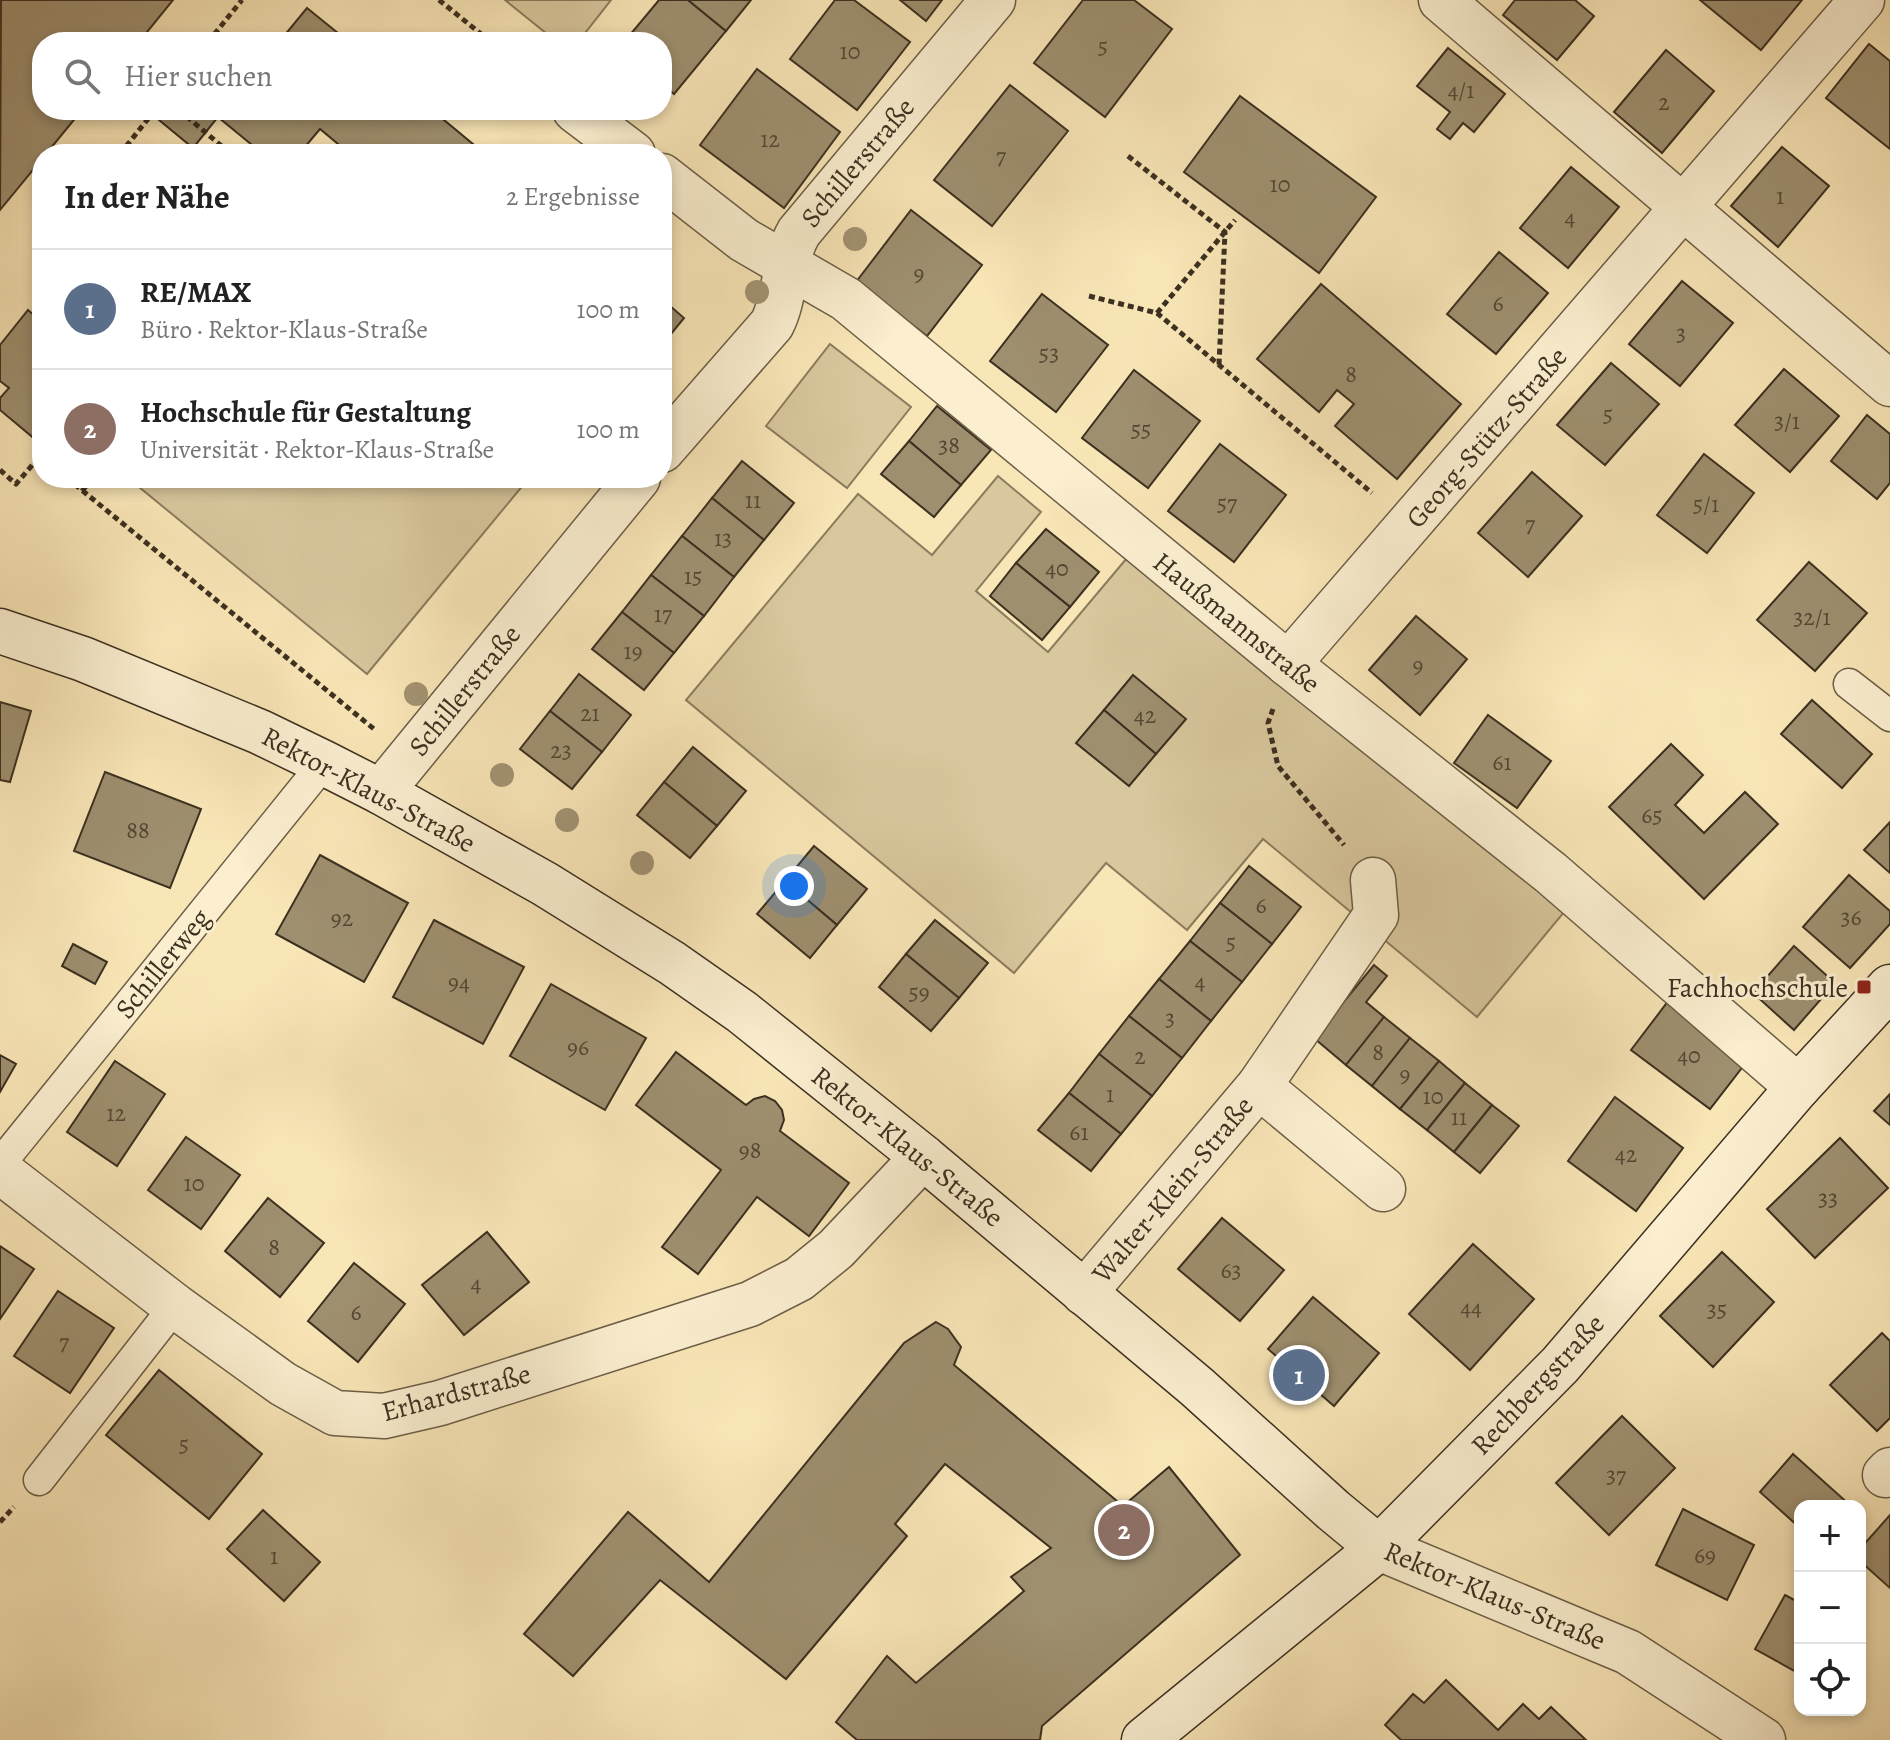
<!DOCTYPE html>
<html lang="de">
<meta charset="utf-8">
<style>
:root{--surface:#fff;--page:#f2f2f2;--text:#222;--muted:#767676;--line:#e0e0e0;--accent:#7c3aed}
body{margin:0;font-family:Alegreya,serif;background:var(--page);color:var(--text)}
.controls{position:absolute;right:24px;bottom:24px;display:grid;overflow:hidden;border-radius:16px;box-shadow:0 4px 12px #0003}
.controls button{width:72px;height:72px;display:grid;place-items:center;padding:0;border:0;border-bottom:2px solid var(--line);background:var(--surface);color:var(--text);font:40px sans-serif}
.you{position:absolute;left:794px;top:886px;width:28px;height:28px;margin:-20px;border:6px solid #fff;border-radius:50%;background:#1a73e8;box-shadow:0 0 0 12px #1a73e833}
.badge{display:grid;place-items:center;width:52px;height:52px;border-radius:50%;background:var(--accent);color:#fff;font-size:26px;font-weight:700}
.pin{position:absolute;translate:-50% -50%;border:4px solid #fff;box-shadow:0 2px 8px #0006}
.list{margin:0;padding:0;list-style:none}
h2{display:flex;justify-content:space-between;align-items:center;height:104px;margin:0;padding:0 32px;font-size:34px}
h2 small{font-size:26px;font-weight:400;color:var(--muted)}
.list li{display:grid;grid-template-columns:52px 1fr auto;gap:24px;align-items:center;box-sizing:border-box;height:120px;padding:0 32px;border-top:2px solid var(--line)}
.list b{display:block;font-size:30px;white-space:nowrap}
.list p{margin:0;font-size:26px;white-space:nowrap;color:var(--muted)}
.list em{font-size:26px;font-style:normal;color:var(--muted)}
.icon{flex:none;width:44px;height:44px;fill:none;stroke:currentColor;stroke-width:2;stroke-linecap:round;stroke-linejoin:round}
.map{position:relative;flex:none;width:1890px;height:1740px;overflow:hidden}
.search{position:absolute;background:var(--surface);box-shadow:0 4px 12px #0003;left:32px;top:32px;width:640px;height:88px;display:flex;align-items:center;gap:20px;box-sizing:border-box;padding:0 28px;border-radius:32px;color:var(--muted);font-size:30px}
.panel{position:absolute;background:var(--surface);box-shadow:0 4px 12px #0003;left:32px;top:144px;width:640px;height:344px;border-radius:32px}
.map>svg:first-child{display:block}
</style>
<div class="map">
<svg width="1890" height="1740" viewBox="0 0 1890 1740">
<rect width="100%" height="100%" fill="#f9e6b7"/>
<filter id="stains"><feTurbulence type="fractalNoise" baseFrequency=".0025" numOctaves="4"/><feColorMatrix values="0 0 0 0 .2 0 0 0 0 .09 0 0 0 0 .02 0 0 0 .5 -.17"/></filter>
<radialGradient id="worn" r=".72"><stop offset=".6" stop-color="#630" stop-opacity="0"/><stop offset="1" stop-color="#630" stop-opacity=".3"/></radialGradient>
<g fill="#d9c79d" stroke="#8a7c5e" stroke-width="2">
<path d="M505,0H611L578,42H557Z"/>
<path d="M830,344L911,407L847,488L766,426Z"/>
<path d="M998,476L1041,512L976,591L1048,652L1132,552L1565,911L1477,1017L1263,839L1187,930L1106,863L1014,973L686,700L858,494L932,555Z"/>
<path d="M128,478H529L367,674Z"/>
</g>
<g fill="#9e8f6f" stroke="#3c3020" stroke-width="2">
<path d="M1,0H173L139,42H42V110H82L46,154H42V159L0,210Z"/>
<path d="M659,0H688L726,31L674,94L662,84V42H624Z"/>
<path d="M688,0H751L726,31Z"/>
<path d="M835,0H854L910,42L857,110L790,59Z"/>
<path d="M900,0H942L926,21Z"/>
<path d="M1083,0H1134L1172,29L1105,117L1034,63Z"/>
<path d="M1515,0H1575L1594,16L1557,60L1503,15Z"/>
<path d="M1700,0H1802L1761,50Z"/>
<path d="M307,8L349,42H279Z"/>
<path d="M1869,44L1890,61V149L1826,98Z"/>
<path d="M1448,48L1505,94L1474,132L1463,123L1450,139L1437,129L1450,112L1417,86Z"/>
<path d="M1666,50L1714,91L1662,153L1614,112Z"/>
<path d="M757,69L840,132L784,208L700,145Z"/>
<path d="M1010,85L1068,131L992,226L934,180Z"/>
<path d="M1240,96L1376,197L1319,273L1184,172Z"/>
<path d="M147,110H209L218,117L193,148Z"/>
<path d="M223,110H432L485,154H350L320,129L299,154H263L218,117Z"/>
<path d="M1782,147L1829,186L1778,247L1731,206Z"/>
<path d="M1571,167L1619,207L1568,268L1520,228Z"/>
<path d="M911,210L982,265L927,336L856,282Z"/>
<path d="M1499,252L1548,293L1496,354L1447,314Z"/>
<path d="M1682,281L1733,323L1680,386L1629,344Z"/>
<path d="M1321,284L1461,404L1397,479L1335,426L1354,404L1337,390L1319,412L1257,359Z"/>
<path d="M1042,294L1108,345L1056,412L990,361Z"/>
<path d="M662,299L684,318L662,345Z"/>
<path d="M28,310L42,322V445L0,410V398L9,388L0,381V345Z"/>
<path d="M1611,363L1659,404L1605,465L1557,425Z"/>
<path d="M1784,369L1839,416L1790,472L1735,425Z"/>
<path d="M1134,370L1200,421L1148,488L1082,438Z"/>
<path d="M937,406L991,450L961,485L909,441Z"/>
<path d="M1867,415L1890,434V483L1877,499L1831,461Z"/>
<path d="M909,441L961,485L934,517L881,474Z"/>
<path d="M1220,444L1286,495L1234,562L1168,511Z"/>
<path d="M1704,454L1754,493L1707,553L1657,515Z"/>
<path d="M742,461L794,503L764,540L712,498Z"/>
<path d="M1532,472L1582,516L1528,577L1478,533Z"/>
<path d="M712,498L764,540L734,577L682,536Z"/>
<path d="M1046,529L1099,572L1070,607L1016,563Z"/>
<path d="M682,536L734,577L704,616L651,575Z"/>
<path d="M1809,562L1867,613L1815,671L1757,620Z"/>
<path d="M1016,563L1070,607L1042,640L990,596Z"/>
<path d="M651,575L704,616L674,653L622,612Z"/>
<path d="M622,612L674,653L644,690L592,649Z"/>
<path d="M1416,616L1467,659L1420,715L1369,670Z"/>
<path d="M579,674L631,715L602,752L550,711Z"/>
<path d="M1133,675L1186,719L1156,754L1104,710Z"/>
<path d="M1812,700L1872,754L1842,788L1781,734Z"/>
<path d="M0,702L31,711L10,782L0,780Z"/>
<path d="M1104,710L1156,754L1129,786L1076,743Z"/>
<path d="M550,711L602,752L572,789L520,749Z"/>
<path d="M1488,715L1551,761L1517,808L1454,763Z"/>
<path d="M1671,744L1703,775L1675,805L1704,833L1745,792L1778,824L1704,899L1609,807Z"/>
<path d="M693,747L746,791L717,826L664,782Z"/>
<path d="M105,772L201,809L170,888L74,851Z"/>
<path d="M664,782L717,826L690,858L637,815Z"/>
<path d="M1890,822V873L1864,850Z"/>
<path d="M814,846L867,889L837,925L785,881Z"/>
<path d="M320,855L408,903L364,982L276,934Z"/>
<path d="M1249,866L1301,907L1272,944L1220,903Z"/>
<path d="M1849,875L1890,911V924L1850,968L1803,927Z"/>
<path d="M785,881L837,925L810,958L757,914Z"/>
<path d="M1220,903L1272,944L1242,982L1190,941Z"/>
<path d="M434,920L524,967L483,1044L393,997Z"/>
<path d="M935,920L988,963L959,998L906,954Z"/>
<path d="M1190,941L1242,982L1211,1021L1159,979Z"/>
<path d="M73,944L107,962L95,984L62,966Z"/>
<path d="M1794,946L1835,983L1794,1030L1753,993Z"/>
<path d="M906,954L959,998L931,1031L879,987Z"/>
<path d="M1374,965L1387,976L1366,1002L1384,1017L1346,1065L1314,1038Z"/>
<path d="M1159,979L1211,1021L1182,1058L1129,1016Z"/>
<path d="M551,984L646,1038L605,1110L510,1056Z"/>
<path d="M1669,1000L1748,1060L1710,1109L1631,1050Z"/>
<path d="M1129,1016L1182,1058L1152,1096L1099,1054Z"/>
<path d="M1384,1017L1410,1038L1372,1086L1346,1065Z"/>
<path d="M1410,1038L1439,1061L1400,1109L1372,1086Z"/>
<path d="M676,1052L746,1105L754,1099L765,1096L775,1101L782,1110L784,1120L780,1131L849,1183L809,1236L757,1197L698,1274L662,1247L721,1170L636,1105Z"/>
<path d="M1099,1054L1152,1096L1121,1134L1069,1093Z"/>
<path d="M0,1055L16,1064L0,1092Z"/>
<path d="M115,1061L165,1094L117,1166L67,1132Z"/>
<path d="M1439,1061L1465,1083L1427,1130L1400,1109Z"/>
<path d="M1465,1083L1492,1105L1454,1152L1427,1130Z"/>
<path d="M1069,1093L1121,1134L1091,1171L1038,1130Z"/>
<path d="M1890,1094V1125L1874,1111Z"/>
<path d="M1615,1097L1683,1148L1636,1211L1568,1161Z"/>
<path d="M1492,1105L1519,1126L1480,1173L1454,1152Z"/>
<path d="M186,1137L240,1175L201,1229L148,1190Z"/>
<path d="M1840,1138L1888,1188L1815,1258L1767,1209Z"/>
<path d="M268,1198L324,1243L280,1297L225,1251Z"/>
<path d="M1222,1218L1284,1270L1240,1321L1178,1269Z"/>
<path d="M487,1232L529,1282L464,1335L422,1285Z"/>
<path d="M1473,1244L1534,1299L1470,1370L1409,1314Z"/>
<path d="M0,1246L34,1269L0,1319Z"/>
<path d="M1722,1252L1774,1302L1713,1367L1660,1316Z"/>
<path d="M354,1263L405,1304L358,1362L308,1321Z"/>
<path d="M58,1291L114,1328L70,1393L14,1356Z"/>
<path d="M1313,1297L1379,1353L1334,1406L1268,1349Z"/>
<path d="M936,1322L948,1329L961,1347L954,1365L1123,1506L1169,1467L1240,1555L1042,1726L1040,1740H857L836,1722L887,1656L916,1683L1024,1591L1011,1577L1051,1548L945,1464L895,1524L907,1536L786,1679L660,1580L573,1676L524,1634L628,1512L709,1582L904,1343Z"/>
<path d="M1882,1333L1890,1341V1418L1877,1431L1830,1385Z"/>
<path d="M159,1370L262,1454L209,1519L106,1435Z"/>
<path d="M1622,1416L1675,1468L1609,1535L1556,1483Z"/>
<path d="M1793,1454L1851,1506H1800V1528L1760,1492Z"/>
<path d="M1683,1509L1754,1545L1727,1600L1656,1565Z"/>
<path d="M263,1510L320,1562L284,1601L227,1549Z"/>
<path d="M1890,1515V1588L1860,1561V1549Z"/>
<path d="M1785,1595L1800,1603V1674L1755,1649Z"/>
<path d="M1446,1680L1498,1730L1523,1704L1539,1719L1551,1707L1586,1740H1401L1385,1725L1413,1694L1424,1703Z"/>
</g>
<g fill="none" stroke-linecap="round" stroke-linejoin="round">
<defs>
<g id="service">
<path d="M1849,684L1890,716"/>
<path d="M0,1164L324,763"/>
<path d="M39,1480L175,1306"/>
</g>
<g id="minor">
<path d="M1441,0L1890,384"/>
<path d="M575,110L633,154"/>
<path d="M662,176L744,240L846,299L1288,664L1551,873L1798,1087"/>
<path d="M662,450L772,324C787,294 782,261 799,232L993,0"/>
<path d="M1288,664L1862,0"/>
<path d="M381,792L638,478"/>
<path d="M1259,1086L1383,1189"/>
<path d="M0,1171L175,1306L283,1384L335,1413L384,1416L440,1403L750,1304L799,1279L836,1249L923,1157"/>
<path d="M1084,1293L1259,1086L1376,915L1373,880"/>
<path d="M1885,1475L1890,1470"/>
<path d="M1379,1548L1628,1652L1763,1740"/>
</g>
<g id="secondary">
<path d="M0,631L83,659L260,732L324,763L381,792L545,884L672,963L742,1012L923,1157L1197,1387L1333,1510L1379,1548"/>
<path d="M1144,1740L1379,1548L1560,1365L1798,1087L1890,987"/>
</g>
</defs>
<use href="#service" stroke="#6b5e46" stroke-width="33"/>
<use href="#minor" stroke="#6b5e46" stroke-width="47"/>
<use href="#secondary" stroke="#3c3020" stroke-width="47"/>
<g stroke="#3c3020" stroke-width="5" stroke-dasharray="6 4" stroke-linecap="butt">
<path d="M439,0L491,42"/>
<path d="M208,42L242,0"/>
<path d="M179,110L231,154"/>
<path d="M120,154L155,110"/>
<path d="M1128,156L1225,232L1219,365"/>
<path d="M1089,296L1157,313L1372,493"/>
<path d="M1157,313L1235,220"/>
<path d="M0,470L16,484L40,456L42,458"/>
<path d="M67,478L374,729"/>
<path d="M82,491L93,478"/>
<path d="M1273,709L1268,723L1278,766L1344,845"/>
<path d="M0,1522L14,1507"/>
</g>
<use href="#service" stroke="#fbefd0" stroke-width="30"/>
<use href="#minor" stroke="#fbefd0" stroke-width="44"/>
<use href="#secondary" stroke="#fbefd0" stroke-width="44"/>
</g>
<g fill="#a29272">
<circle cx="855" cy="239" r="12"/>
<circle cx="757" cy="292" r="12"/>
<circle cx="416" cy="694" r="12"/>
<circle cx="502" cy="775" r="12"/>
<circle cx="567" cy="820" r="12"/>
<circle cx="642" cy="863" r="12"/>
</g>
<rect fill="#8f2418" stroke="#fbefd0" stroke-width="3" x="1856" y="979" width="16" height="16" rx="4"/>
<g text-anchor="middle" stroke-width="6" stroke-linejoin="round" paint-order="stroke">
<g font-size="24" fill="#544834">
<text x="1103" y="54">5</text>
<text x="850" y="59">10</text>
<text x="1461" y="98">4/1</text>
<text x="1664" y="110">2</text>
<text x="770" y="147">12</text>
<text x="1001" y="164">7</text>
<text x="1280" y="192">10</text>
<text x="1780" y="204">1</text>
<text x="1570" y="225">4</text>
<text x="919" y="281">9</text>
<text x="1498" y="311">6</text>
<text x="1681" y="341">3</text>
<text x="1049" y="361">53</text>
<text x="1351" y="382">8</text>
<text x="1608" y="422">5</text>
<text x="1787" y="429">3/1</text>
<text x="1141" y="437">55</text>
<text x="949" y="453">38</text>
<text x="753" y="508">11</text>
<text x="1227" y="511">57</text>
<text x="1706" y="512">5/1</text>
<text x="1530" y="532">7</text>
<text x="723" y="546">13</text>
<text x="1057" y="576">40</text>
<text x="693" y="584">15</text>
<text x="663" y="622">17</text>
<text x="1812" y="625">32/1</text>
<text x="633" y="659">19</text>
<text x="1418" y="673">9</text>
<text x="590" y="721">21</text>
<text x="1145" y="723">42</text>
<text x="561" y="758">23</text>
<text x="1502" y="770">61</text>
<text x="1652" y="823">65</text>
<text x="138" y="838">88</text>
<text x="1261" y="913">6</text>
<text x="1851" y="925">36</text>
<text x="342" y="926">92</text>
<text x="1231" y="950">5</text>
<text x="1200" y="989">4</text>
<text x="459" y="990">94</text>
<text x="919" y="1000">59</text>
<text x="1170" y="1026">3</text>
<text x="578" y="1055">96</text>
<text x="1378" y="1060">8</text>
<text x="1689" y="1063">40</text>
<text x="1140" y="1064">2</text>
<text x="1405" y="1082">9</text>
<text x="1110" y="1102">1</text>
<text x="1433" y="1104">10</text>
<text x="116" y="1121">12</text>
<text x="1459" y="1125">11</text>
<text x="1079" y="1140">61</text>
<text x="750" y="1158">98</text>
<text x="1626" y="1162">42</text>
<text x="194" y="1191">10</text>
<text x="1828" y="1206">33</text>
<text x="274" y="1255">8</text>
<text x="1231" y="1278">63</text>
<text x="476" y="1291">4</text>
<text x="1471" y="1315">44</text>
<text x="1717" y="1317">35</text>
<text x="356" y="1320">6</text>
<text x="64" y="1350">7</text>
<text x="184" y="1452">5</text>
<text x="1616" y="1483">37</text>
<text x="1705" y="1563">69</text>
<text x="274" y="1564">1</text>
</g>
<g font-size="28" fill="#3c3020" stroke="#fbefd0">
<text transform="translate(857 162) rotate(-50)" y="10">Schillerstraße</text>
<text transform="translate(1486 437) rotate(-49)" y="10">Georg-Stütz-Straße</text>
<text transform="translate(1237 622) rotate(39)" y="10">Haußmannstraße</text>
<text transform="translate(464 690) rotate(-51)" y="10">Schillerstraße</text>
<text transform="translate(369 789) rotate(28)" y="10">Rektor-Klaus-Straße</text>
<text transform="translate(162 963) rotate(-51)" y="10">Schillerweg</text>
<text transform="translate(908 1146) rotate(39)" y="10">Rektor-Klaus-Straße</text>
<text transform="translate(1172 1189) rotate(-50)" y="10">Walter-Klein-Straße</text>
<text transform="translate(1537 1384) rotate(-47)" y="10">Rechbergstraße</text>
<text transform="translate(456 1392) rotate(-15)" y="10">Erhardstraße</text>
<text transform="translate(1495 1595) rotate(23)" y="10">Rektor-Klaus-Straße</text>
</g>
<g font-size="28" fill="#3c3020" stroke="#fbefd0" text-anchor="end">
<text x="1848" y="997">Fachhochschule</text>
</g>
</g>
<rect width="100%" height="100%" filter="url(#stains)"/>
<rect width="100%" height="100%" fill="url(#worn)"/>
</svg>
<div class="controls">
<button>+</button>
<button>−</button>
<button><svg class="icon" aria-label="locate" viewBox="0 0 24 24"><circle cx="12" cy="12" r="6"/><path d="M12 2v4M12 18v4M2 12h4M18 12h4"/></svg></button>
</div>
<div class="you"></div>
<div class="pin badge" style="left:1299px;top:1375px;background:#5c6f8a">1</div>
<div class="pin badge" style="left:1124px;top:1530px;background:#8d6e63">2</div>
<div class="search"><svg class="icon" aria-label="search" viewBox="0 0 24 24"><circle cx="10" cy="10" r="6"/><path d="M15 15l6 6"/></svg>Hier suchen</div>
<section class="panel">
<h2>In der Nähe<small>2 Ergebnisse</small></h2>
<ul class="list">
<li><span class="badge" style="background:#5c6f8a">1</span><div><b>RE/MAX</b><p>Büro · Rektor-Klaus-Straße</p></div><em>100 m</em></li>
<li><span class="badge" style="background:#8d6e63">2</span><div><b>Hochschule für Gestaltung</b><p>Universität · Rektor-Klaus-Straße</p></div><em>100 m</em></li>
</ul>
</section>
</div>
